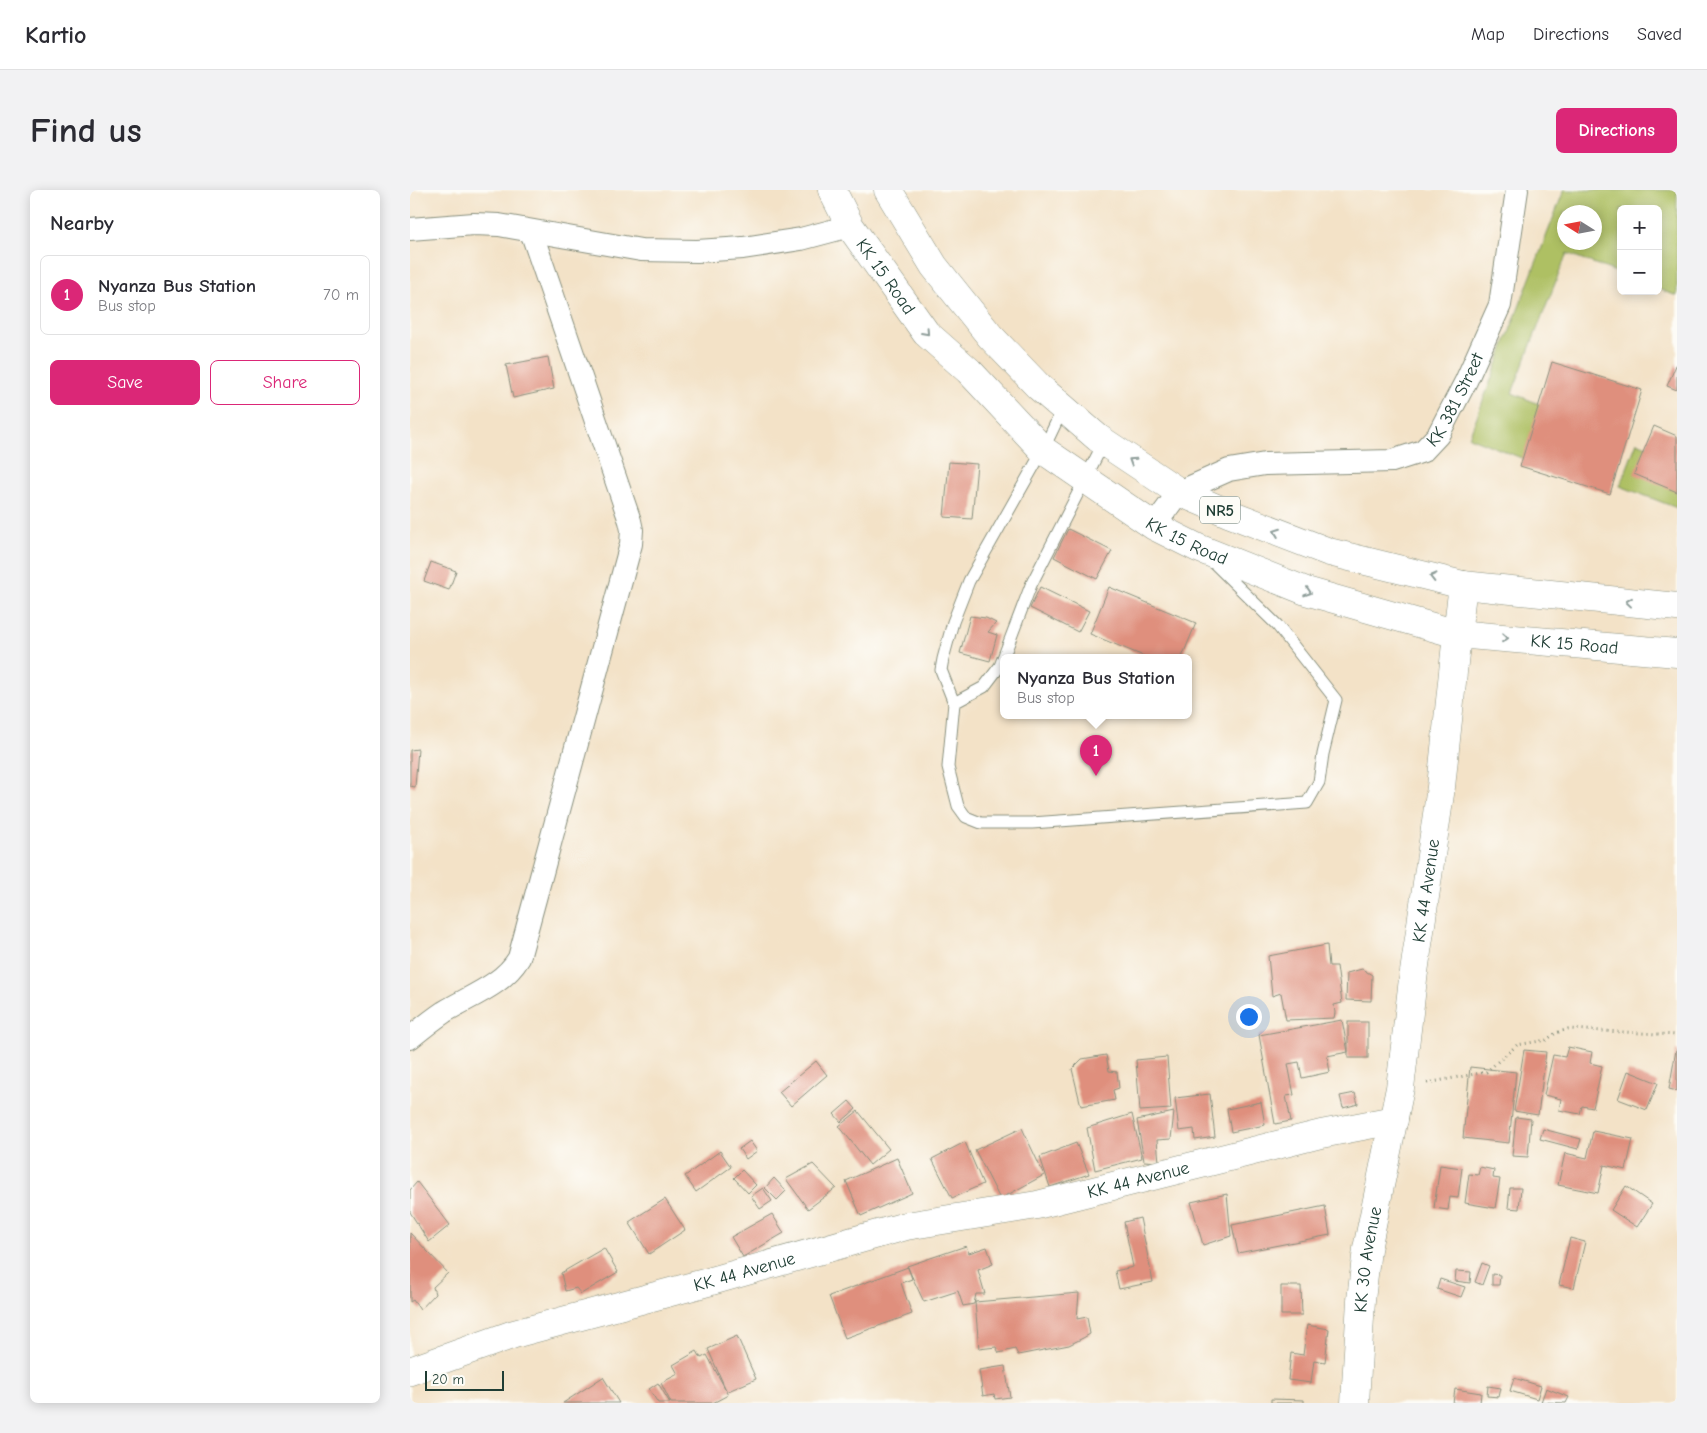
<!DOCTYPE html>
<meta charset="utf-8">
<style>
:root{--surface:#fff;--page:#f2f2f3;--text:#2b2b33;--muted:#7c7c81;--line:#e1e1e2;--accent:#db2777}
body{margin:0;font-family:"Comic Neue",sans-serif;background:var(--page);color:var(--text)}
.controls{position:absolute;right:15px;top:15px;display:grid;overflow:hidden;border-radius:8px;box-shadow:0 2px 12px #0003}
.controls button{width:45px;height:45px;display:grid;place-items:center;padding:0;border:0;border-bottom:1px solid var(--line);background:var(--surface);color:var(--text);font:25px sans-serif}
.compass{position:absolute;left:1147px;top:15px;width:45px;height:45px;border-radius:50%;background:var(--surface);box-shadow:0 2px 12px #0003;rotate:281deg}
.scale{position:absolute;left:15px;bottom:12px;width:79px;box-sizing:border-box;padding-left:5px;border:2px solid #1f3d34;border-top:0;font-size:14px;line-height:18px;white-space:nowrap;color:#1f3d34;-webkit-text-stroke:4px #fdfcf7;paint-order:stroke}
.you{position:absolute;left:838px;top:826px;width:18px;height:18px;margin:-12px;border:4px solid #fff;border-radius:50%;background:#1a73e8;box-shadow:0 0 0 8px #1a73e833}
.badge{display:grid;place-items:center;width:32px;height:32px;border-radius:50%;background:var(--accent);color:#fff;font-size:16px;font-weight:700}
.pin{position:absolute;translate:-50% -41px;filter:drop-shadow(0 1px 2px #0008)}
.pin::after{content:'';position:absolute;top:26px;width:18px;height:15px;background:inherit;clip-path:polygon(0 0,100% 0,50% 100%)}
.popup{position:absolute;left:590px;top:464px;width:192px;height:65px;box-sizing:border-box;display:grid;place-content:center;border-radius:8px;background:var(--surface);filter:drop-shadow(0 1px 4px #0005);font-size:16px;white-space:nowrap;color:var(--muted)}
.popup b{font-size:19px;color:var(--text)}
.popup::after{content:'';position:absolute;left:50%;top:100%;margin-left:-10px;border:10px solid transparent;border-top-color:var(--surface)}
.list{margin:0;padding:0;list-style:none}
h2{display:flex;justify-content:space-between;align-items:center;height:65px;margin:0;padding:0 20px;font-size:21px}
h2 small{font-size:16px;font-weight:400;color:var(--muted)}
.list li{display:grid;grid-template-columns:32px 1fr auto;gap:15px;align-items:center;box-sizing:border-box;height:80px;margin:0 10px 10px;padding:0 10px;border:1px solid var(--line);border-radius:8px}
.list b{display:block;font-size:19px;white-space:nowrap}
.list p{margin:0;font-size:16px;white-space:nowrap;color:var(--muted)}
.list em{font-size:16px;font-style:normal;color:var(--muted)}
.actions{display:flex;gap:10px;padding:15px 20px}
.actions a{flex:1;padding:11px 0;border:1px solid var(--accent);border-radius:8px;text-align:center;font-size:18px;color:var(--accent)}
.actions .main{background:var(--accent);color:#fff}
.map{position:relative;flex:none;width:1267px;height:1213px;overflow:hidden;border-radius:8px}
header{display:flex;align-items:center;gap:30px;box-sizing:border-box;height:70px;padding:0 25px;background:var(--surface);border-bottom:1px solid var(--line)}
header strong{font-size:24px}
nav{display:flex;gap:28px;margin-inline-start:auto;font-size:18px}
.intro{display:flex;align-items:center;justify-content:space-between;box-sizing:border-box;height:120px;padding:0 30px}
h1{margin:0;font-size:35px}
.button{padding:12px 22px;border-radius:8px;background:var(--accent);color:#fff;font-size:18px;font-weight:700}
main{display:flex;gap:30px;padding:0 30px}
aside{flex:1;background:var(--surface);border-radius:8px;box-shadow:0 2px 12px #0003}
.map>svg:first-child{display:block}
</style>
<header>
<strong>Kartio</strong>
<nav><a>Map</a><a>Directions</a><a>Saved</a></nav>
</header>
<div class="intro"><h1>Find us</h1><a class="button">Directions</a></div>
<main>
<aside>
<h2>Nearby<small></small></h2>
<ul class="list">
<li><span class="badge">1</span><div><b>Nyanza Bus Station</b><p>Bus stop</p></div><em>70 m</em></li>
</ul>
<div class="actions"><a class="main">Save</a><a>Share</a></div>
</aside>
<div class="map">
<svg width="1267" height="1213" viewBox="0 0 1267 1213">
<rect width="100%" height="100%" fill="#fdfcf7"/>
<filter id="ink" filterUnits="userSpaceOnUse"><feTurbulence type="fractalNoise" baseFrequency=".02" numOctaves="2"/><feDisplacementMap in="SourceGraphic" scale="10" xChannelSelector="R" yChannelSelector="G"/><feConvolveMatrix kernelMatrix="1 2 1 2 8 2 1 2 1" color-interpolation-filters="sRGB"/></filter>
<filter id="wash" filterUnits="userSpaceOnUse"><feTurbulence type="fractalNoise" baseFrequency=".0096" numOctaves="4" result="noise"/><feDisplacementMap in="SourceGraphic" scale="20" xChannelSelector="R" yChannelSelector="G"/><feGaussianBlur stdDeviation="1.12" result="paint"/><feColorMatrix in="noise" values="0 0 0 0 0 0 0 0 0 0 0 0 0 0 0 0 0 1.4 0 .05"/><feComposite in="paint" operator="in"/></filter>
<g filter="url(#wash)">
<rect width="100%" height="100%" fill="#f3e2c7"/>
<g fill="#aec064" stroke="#667e4c" fill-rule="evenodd">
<path d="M1154,0H1267V106L1248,99V19H1211V84L1157,63L1102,203L1190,239L1169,291L1059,247ZM1154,22H1184V52H1154Z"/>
<path d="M1227,252L1267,268V318L1210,296Z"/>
</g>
<g id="blocks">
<g fill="#df8f7d">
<path d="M138,167L144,199L103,208L96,175Z"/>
<path d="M1142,172L1232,200L1200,304L1110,276Z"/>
<path d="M1267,173V200L1257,196Z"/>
<path d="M1244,236L1267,246V302L1224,284Z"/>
<path d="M539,272L567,274L562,329L534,327Z"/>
<path d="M658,339L702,361L687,389L644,367Z"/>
<path d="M21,372L46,381L39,400L14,391Z"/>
<path d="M630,397L679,421L668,442L620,418Z"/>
<path d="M699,397L786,433L772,467H736L680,444Z"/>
<path d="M560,426L576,428L586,433L578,442L587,445L580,471L550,463Z"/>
<path d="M8,559L5,597L0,596V560Z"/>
<path d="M917,755L919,776H927L932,813L924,815L925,823L924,828L876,830L871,803L862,806L858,766Z"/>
<path d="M952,779L962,785L961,811L936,810L937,783Z"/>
<path d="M932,830L938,862L917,866L920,882L892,888L889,872L878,874L884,905L876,906L881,931L865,934L849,845Z"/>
<rect x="938" y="832" width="20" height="36"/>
<path d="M1158,857L1182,862L1180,873L1192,876L1183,918L1172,916L1170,924L1149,920L1151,909L1134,905L1143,865L1155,867Z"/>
<path d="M1114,860L1136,862L1128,925L1104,921Z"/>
<path d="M1266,860H1267V901L1259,899Z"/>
<path d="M696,865L699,881L707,882L709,898L703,900L705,910L671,916L662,879L672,869Z"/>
<path d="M757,867L761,919L730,921L726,870Z"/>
<path d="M406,871L417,885L381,916L369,902Z"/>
<path d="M1060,877L1106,882L1099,953L1053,948Z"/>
<path d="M1218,881L1248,893L1237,920L1208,909Z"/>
<path d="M945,903L948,914L933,918L930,906Z"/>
<path d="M800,904L805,947L785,950L784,939L769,941L765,908Z"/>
<path d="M439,911L446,919L431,932L424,924Z"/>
<path d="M851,912L855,935L821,942L817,919Z"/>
<path d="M448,921L479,959L460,975L429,936Z"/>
<path d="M764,922L761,949L747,950L749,972L734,971L727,930Z"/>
<path d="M722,924L732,968L685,980L677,938Z"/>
<path d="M1106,927L1121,929L1118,967L1102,966Z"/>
<path d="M612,938L634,985L590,1009L565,960Z"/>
<path d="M1133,939L1171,949L1168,959L1130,949Z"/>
<path d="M1183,941L1223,949L1216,980L1194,975L1188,1003L1148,995L1155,963L1177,968Z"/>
<path d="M340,951L347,961L336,969L329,959Z"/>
<path d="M555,952L573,994L542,1008L522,969Z"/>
<path d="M666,953L679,984L640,997L630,967Z"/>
<path d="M310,961L321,977L286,1002L275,986Z"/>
<path d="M487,968L502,1003L451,1026L436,991Z"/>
<path d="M403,974L426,998L398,1019L376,989Z"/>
<path d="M1030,975L1052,978L1048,1008L1040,1007L1038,1020L1024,1018Z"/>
<path d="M1070,977L1084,980L1083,988L1090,989L1085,1018L1055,1013L1059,984L1068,985Z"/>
<path d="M332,980L346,995L338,1003L324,988Z"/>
<path d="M364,988L376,1001L367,1010L355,998Z"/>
<path d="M7,992L40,1035L19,1052L0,1022V1000Z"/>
<path d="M1216,996L1242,1014L1227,1037L1201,1020Z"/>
<path d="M353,998L362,1011L350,1019L341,1006Z"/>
<path d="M1100,998H1111L1109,1019L1098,1018Z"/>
<path d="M817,1004L821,1046L793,1055L781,1012Z"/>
<path d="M255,1009L275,1040L239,1064L219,1032Z"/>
<path d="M915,1016L920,1045L828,1063L822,1035Z"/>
<path d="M362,1024L374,1043L333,1067L321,1047Z"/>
<path d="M730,1028L743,1092L709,1099L705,1081L723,1077L714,1032Z"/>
<path d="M0,1043L38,1083L23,1097L25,1104L10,1120L3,1110L0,1112Z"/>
<path d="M1160,1048L1175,1052L1164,1098L1149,1095Z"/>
<path d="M556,1056L559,1063L577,1057L583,1074L568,1080L575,1104H566L564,1114L553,1116L548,1101L514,1112L497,1076Z"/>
<path d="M194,1058L208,1082L171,1104L166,1098L155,1101L151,1083Z"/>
<path d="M1072,1073L1079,1076L1072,1095L1065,1092Z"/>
<path d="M498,1077L502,1089L491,1093L502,1124L435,1148L419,1106Z"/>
<path d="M1046,1081L1061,1082L1060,1093L1045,1091Z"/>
<path d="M1082,1084L1090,1085L1089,1095H1082Z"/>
<path d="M1030,1089L1055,1097L1051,1107L1027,1099Z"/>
<path d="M871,1096H891L892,1125H871Z"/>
<path d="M669,1103L667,1129L677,1127L680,1144L673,1148L659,1155L608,1165L605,1159L589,1163L586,1157L569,1159L565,1112Z"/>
<path d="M897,1135L919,1139L915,1172L904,1170L901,1193L878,1190L881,1163L893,1165Z"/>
<path d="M327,1146L346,1189L316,1202L318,1205L303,1213H261L251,1193L268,1184L263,1175L287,1161L291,1168L297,1165L316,1200L298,1159Z"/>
<path d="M595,1176L600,1207L585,1209L584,1204L573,1206L569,1180Z"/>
<path d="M193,1187L209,1213H153Z"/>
<path d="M1104,1188L1131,1196L1127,1209L1100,1201Z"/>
<path d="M248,1193L260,1213H248L239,1199Z"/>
<path d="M1078,1196L1091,1198L1089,1207L1077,1206Z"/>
<path d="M1136,1198L1159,1207L1156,1213L1131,1212Z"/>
<path d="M1045,1199L1071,1203L1070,1213H1043Z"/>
<path d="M861,1209L894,1210V1213H861Z"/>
</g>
</g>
</g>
<g filter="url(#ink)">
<use href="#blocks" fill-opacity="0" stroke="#89907e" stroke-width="1"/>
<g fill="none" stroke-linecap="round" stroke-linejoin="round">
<defs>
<g id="lane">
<path d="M653,218L633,260L559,391L543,432L533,469L531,480L544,513L538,577L548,616L556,627L571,633H622L897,613L909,592L913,564L926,510L867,435L804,373"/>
<path d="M544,513L574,497L590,476L621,395L694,252"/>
</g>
<g id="street">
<path d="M0,39L64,34L89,35L231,60L287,61L333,58L391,49L440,36"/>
<path id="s1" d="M744,336L769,302L819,280L855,274L982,271L1013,261L1028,245L1056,191L1090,115L1107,0"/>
<path d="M0,848C11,839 22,830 34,822C60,806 93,795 109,768L221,354L222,340L220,331L121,41"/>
</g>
<g id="secondary">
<path id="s2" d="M0,1181L104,1144L298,1092L496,1036L627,1015L911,944L984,930"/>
<path id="s3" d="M945,1213L951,1110L957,1059L990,898L1003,789L1031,597L1047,444"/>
</g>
<g id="highway">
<path id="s4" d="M422,0L440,36L516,143L559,181L633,260L744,336L788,358L896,401L1047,444L1267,463"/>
<path d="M478,0L524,76L580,146L629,197L688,248L769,302L818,323L919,362L1053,395L1267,417"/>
<path d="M1047,444L1053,395"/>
</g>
</defs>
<use href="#lane" stroke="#89907e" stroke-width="13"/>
<use href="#street" stroke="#89907e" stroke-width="24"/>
<use href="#secondary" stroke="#89907e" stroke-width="29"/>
<use href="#highway" stroke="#89907e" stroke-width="29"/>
<path stroke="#89907e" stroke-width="3" stroke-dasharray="1 4" stroke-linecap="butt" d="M1017,893L1076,882L1107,855L1136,850L1146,843L1158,839L1267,845"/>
<use href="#lane" stroke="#fff" stroke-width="11"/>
<use href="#street" stroke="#fff" stroke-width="22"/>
<use href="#secondary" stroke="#fff" stroke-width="28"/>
<use href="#highway" stroke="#fff" stroke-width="28"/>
</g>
<defs><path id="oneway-chevron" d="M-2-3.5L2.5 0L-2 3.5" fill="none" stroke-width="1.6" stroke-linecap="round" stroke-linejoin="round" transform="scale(1.25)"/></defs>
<g stroke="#8f9e9a">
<use href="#oneway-chevron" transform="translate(516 142) rotate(48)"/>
<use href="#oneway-chevron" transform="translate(722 271) rotate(-147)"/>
<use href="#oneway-chevron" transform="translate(867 342) rotate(-159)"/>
<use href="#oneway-chevron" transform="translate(1023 387) rotate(-166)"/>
<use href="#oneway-chevron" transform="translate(898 402) rotate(18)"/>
<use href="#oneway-chevron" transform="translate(1219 412) rotate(-174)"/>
<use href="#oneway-chevron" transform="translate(1095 448) rotate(5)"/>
</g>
</g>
<g text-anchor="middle" stroke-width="4" stroke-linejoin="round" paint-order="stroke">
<rect fill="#fdfcf7" stroke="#62766e" stroke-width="1" x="790" y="306.5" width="40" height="27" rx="4"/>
<g font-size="16" font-weight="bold" fill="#1f3d34">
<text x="810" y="326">NR5</text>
</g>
<g font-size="18" fill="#1f3d34" stroke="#fdfcf7">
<text dy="6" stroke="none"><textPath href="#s4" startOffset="102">KK 15 Road</textPath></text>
<text dy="6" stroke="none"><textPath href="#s1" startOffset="354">KK 381 Street</textPath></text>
<text dy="6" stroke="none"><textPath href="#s4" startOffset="508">KK 15 Road</textPath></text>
<text dy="6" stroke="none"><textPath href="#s4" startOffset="912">KK 15 Road</textPath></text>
<text dy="6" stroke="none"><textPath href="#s3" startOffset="518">KK 44 Avenue</textPath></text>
<text dy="6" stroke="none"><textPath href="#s2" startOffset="754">KK 44 Avenue</textPath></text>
<text dy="6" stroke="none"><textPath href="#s3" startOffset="144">KK 30 Avenue</textPath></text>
<text dy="6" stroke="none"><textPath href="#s2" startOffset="349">KK 44 Avenue</textPath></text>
</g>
</g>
</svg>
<div class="controls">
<button>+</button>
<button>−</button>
</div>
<svg class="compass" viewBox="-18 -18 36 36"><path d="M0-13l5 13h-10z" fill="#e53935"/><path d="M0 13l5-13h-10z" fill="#7c7c81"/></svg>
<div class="scale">20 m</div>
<div class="you"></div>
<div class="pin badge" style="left:686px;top:586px">1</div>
<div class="popup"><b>Nyanza Bus Station</b>Bus stop</div>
</div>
</main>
